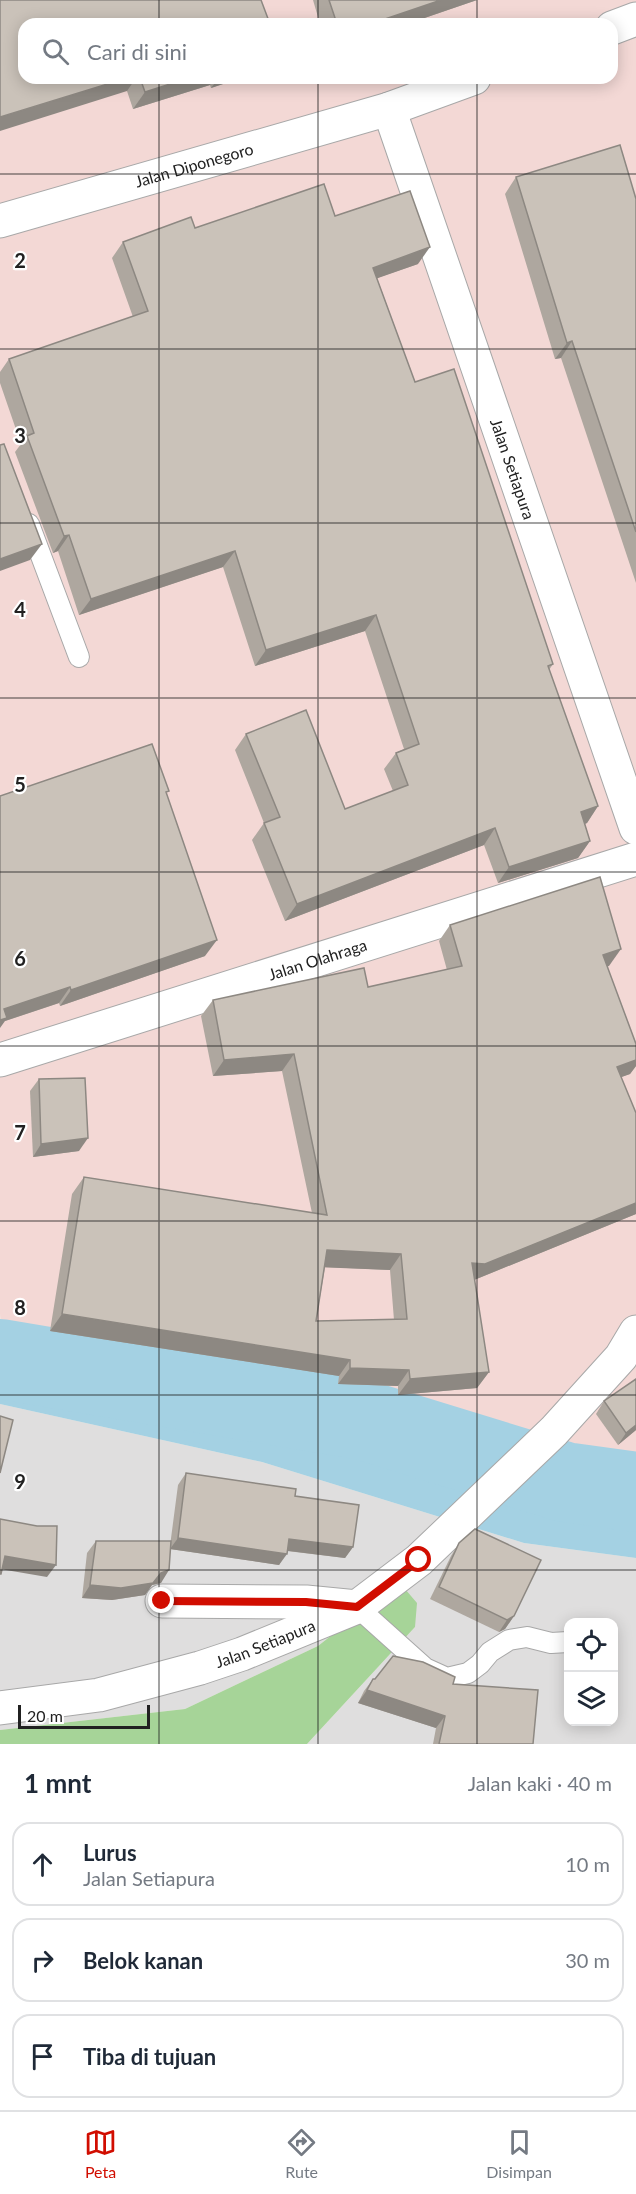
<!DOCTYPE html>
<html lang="id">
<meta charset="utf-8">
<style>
:root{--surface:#fff;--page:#f2f2f3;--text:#1f2937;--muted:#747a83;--line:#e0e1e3;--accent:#d10d00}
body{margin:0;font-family:Lato,sans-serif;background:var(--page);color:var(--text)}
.controls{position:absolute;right:18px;bottom:18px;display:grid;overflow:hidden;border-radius:12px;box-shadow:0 3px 15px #0003}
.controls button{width:54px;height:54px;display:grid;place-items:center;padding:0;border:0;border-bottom:2px solid var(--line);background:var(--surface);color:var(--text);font:30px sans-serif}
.scale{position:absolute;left:18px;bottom:15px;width:132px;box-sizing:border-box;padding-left:6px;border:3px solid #212121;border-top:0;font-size:16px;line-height:21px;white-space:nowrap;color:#212121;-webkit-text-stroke:4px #fff;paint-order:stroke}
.stop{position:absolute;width:18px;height:18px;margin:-14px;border:4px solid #d10d00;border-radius:50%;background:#fff}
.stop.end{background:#d10d00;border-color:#fff;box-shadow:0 2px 6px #0008}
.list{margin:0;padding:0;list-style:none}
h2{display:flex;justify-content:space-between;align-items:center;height:78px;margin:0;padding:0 24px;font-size:26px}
h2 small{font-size:20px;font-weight:400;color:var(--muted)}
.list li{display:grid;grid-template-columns:39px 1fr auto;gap:18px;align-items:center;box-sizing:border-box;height:84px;margin:0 12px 12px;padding:0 12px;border:2px solid var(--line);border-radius:18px}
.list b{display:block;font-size:22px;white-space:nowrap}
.list p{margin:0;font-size:20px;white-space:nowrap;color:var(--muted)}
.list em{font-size:20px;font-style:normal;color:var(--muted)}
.icon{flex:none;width:33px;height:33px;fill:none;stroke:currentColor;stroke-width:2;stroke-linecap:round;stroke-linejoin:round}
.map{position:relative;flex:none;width:636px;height:1744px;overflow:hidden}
.search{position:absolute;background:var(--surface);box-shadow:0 3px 15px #0003;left:18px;right:18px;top:18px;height:66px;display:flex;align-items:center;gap:15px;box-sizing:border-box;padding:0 21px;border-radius:18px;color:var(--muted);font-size:22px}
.sheet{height:366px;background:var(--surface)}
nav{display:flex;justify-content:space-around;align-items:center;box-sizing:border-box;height:84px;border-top:2px solid var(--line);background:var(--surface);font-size:16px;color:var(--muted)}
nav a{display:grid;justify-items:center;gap:3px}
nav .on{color:var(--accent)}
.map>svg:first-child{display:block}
</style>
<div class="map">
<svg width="636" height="1744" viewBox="0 0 636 1744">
<rect width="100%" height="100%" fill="#f2efe7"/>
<path fill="#dfdede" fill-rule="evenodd" d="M0,1404L262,1462L524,1543L636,1558V1744H307L415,1627L399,1582L318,1646L185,1709L0,1730ZM568,1622H614V1722H568Z"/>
<path fill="#f3d8d5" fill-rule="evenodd" d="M0,0H636V1499L469,1474L271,1410L4,1356L0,1314ZM24,24H612V78H24Z"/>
<path fill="#a6d498" d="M399,1582L417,1603L415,1627L307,1744H0V1730L185,1709L318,1646Z"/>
<path fill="#a4d1e3" d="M0,1355L271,1410L469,1474L636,1499V1558L524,1543L262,1462L0,1404Z"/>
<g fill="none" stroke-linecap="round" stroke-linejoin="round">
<path stroke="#a4d1e3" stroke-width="80" d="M0,1359L363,1420L565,1482L636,1492"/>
<defs>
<g id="service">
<path d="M29,524L79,657"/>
<path d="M357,1607L425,1668L447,1678L468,1673L480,1664L490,1652L509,1640L527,1637L551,1643L568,1642"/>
</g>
<g id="minor">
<path id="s1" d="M0,221L389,109"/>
<path id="s2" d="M0,1060L636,859"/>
<path d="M162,1601L306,1602L357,1607"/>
</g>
<g id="tertiary">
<path d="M612,28L636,19"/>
<path id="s3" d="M474,78L389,109L636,828"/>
<path id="s4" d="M0,1708L99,1695L200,1668L242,1654L357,1607L419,1560L554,1431L621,1357L636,1332"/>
</g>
</defs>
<use href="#service" stroke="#a8a8a8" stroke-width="22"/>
<use href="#minor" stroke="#a8a8a8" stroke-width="35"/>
<use href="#tertiary" stroke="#a8a8a8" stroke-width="35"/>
<use href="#service" stroke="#fff" stroke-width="20"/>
<use href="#minor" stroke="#fff" stroke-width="33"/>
<use href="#tertiary" stroke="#fff" stroke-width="33"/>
</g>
<g fill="#aea79f" fill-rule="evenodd">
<path d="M313,0H477L407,24H320Z"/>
<path d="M24,78H241L211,88L210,85L133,109L127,91Z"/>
<path d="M516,177L636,199V583L561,358L555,359L505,194Z"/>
<path d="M335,216L418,264L377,278L415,382L553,664L549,670L598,806L587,823L585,824L590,841L578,858L498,883L484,845L285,921L252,840L264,823L235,750L246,734L345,809L393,791L384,769L396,753L404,749L365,631L255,666L223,567L79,615L58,551L53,553L15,452L21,444L0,383V372L9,359L133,317L112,258L123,242L195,228Z"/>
<path d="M166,794L205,956L60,1006L59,1003L5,1021L0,796Z"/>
<path d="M450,925L609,966H607L636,1044V1066L630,1074L621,1077L636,1113V1214L474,1280L489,1372L477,1388L398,1395V1386L338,1384L339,1376L50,1331L72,1194L84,1177L312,1213L282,1071L213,1076L201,1016L213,1000L368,987L447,970L439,941ZM325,1267L390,1270L394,1320L316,1321Z"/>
<path d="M39,1079L79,1151L33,1157L30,1091Z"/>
<path d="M636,1379V1430L618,1445L596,1414L604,1401Z"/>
<path d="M186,1473L295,1496L353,1547L345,1558L287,1551L279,1565L170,1549L161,1583L152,1585L145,1595L112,1600L82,1598L87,1553L96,1541L170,1546L178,1485Z"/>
<path d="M459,1543L514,1616L505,1629L499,1632L430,1599L451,1556Z"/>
<path d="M373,1679L453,1684L533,1744H433L436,1728L358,1703L364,1691Z"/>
</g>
<g fill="#8d8882">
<path d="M441,0H477L407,24H381L385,19Z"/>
<path d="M127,78H136L127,91L0,131V117Z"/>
<path d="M189,78H215L210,85L133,109L145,92Z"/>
<path d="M219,78H241L211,88Z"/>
<path d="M430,247L418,264L361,284L373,268Z"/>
<path d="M572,341L561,358L555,359L567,343Z"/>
<path d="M69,535L58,551L53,553L64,536Z"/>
<path d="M42,544L30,560L0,571V559Z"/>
<path d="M235,551L223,567L79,615L91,599Z"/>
<path d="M376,615L365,631L255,666L266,650Z"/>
<path d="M598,806L587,823L570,829L581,812Z"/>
<path d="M495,828L484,845L285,921L297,904Z"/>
<path d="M590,841L578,858L498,883L509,867Z"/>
<path d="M217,940L205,956L60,1006L71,990Z"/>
<path d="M621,949L609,966L591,971L603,955Z"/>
<path d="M70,987L59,1003L5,1021L0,1028V1015L4,1009Z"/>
<path d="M294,1054L282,1071L213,1076L224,1060Z"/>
<path d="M636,1060V1066L630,1074L605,1083L617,1067Z"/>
<path d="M88,1138L79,1151L33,1157L41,1144Z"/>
<path d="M636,1203V1214L474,1280L472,1263Z"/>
<path d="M327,1250L401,1254L390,1270L316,1267Z"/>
<path d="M62,1314L350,1360L339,1376L50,1331Z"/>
<path d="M350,1368L409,1370L398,1386L338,1384Z"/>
<path d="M489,1372L477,1388L398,1395L410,1379Z"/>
<path d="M636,1425V1430L618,1445L626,1433Z"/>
<path d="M178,1538L287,1554L279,1565L170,1549Z"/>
<path d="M289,1539L353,1547L345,1558L281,1550Z"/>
<path d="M5,1556L56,1565L47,1577L0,1569Z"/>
<path d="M169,1570L161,1583L152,1585L145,1595L112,1600L82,1598L90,1585Z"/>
<path d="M514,1616L505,1629L499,1632L507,1620Z"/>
<path d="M367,1690L445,1716L436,1728L358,1703Z"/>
</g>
<g fill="#cac2b9" stroke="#8d8882" stroke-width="1.5" fill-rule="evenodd">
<path d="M0,0H261L270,24H24V78H127L0,117Z"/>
<path d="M329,0H441L385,19L386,24H337Z"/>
<path d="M140,78H189L145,92Z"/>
<path d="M620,145L636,199V532L572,341L567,343L516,177Z"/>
<path d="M324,184L335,216L410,191L430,247L373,268L415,382L454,369L553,664L548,666L598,806L581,812L590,841L509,867L495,828L297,904L264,823L280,817L246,734L306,710L345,809L408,785L396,753L419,744L376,615L266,650L235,551L91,599L69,535L64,536L27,436L34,433L9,359L148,311L123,242L191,217L195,228Z"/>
<path d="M4,444L42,544L0,559V445Z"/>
<path d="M152,744L169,791L166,792L217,940L71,990L70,987L4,1009L7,1018L0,1020V796Z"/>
<path d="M600,877L621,949L603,955L636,1044V1060L617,1067L636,1113V1203L485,1264L472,1263L489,1372L410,1379L409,1370L350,1368V1360L62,1314L84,1177L327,1215L294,1054L224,1060L213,1000L364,968L368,987L462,966L450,925ZM327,1250L401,1254L407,1319L316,1321Z"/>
<path d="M85,1078L88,1138L41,1144L39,1079Z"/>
<path d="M636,1379V1425L626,1433L604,1401Z"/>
<path d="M0,1416L13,1420L0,1473Z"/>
<path d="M186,1473L296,1489L295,1496L359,1505L353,1547L289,1539L287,1554L178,1538Z"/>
<path d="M0,1519L37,1526H57L56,1565L5,1556L1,1574H0Z"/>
<path d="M475,1529L541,1560L514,1616L507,1620L439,1587L459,1543Z"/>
<path d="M96,1541H171L169,1570L161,1573L153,1583L121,1588L90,1585Z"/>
<path d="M393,1656L423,1662L455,1677L453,1684L538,1690L533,1744H439L445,1716L367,1690L373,1679H375Z"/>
</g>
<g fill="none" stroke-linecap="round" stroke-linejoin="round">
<path stroke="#d10d00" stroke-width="8" d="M162,1601L306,1602L357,1607L419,1560"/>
</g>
<path fill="none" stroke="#212121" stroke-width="1.5" stroke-opacity="0.55" d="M159,0V24M318,0V24M477,0V24M159,78V1744M318,78V1744M477,78V1744M0,174H636M0,349H636M0,523H636M0,698H636M0,872H636M0,1046H636M0,1221H636M0,1395H636M0,1570H636"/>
<g text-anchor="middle" stroke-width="4.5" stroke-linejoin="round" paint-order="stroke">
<g font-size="16" fill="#212121" stroke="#fff">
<text dy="6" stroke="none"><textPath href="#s1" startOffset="202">Jalan Diponegoro</textPath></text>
<text dy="6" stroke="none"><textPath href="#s3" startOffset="471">Jalan Setiapura</textPath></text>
<text dy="6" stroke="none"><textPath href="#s2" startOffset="333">Jalan Olahraga</textPath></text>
<text dy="6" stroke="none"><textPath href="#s4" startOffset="274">Jalan Setiapura</textPath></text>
</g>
</g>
<g font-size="20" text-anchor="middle" font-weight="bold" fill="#212121" stroke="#fff" stroke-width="4.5" stroke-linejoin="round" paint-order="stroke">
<text x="20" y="268">2</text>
<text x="20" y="443">3</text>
<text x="20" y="617">4</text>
<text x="20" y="792">5</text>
<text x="20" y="966">6</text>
<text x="20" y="1140">7</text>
<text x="20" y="1315">8</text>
<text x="20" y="1489">9</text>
</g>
</svg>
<div class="controls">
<button><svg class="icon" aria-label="locate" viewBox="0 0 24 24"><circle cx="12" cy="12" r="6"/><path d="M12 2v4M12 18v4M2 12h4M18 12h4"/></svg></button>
<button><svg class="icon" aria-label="layers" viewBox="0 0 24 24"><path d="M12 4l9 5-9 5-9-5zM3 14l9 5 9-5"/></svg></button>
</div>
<div class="scale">20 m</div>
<div class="stop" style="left:419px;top:1560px"></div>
<div class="stop end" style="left:162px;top:1601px"></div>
<div class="search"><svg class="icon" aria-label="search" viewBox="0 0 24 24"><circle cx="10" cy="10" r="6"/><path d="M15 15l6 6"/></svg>Cari di sini</div>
</div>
<section class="sheet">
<h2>1 mnt<small>Jalan kaki · 40 m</small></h2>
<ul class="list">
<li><svg class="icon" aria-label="ahead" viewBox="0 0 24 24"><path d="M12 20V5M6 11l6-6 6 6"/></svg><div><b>Lurus</b><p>Jalan Setiapura</p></div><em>10 m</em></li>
<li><svg class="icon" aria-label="right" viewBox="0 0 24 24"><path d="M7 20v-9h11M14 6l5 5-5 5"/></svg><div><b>Belok kanan</b></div><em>30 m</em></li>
<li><svg class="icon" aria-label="arrive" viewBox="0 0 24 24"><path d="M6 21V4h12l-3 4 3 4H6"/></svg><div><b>Tiba di tujuan</b></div></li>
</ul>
</section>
<nav>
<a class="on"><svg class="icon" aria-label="map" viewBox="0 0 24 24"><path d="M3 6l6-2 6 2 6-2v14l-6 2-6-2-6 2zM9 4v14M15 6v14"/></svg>Peta</a>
<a><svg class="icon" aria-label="directions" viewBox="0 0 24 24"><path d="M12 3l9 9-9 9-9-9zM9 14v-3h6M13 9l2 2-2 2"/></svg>Rute</a>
<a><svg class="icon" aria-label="saved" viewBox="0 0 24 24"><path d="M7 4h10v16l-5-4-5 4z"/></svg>Disimpan</a>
</nav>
